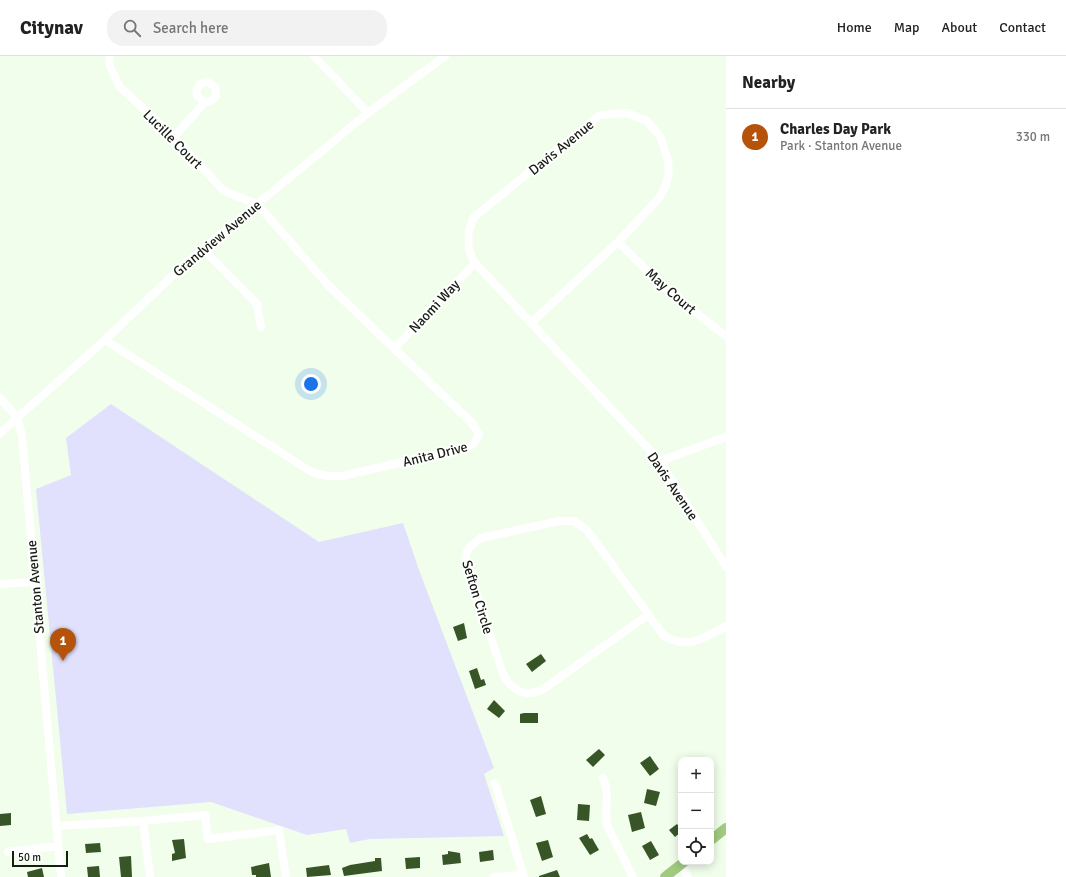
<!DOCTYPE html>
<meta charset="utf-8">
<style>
:root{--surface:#fff;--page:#f2f2f2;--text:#222;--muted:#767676;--line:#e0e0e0;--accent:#b45309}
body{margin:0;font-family:Signika,sans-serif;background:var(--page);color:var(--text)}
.controls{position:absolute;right:12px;bottom:12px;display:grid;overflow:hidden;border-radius:8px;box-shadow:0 2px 10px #0003}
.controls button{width:36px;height:36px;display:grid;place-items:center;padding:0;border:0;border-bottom:1px solid var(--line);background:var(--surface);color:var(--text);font:20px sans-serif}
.scale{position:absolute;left:12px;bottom:10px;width:56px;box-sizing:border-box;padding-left:4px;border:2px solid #171d13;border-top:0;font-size:11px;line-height:14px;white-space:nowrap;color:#171d13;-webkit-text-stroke:3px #fff;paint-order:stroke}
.you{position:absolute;left:311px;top:328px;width:14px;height:14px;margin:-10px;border:3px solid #fff;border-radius:50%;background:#1a73e8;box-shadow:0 0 0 6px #1a73e833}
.badge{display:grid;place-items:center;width:26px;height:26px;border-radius:50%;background:var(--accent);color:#fff;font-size:13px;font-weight:700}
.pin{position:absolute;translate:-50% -33px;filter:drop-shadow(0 1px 2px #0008)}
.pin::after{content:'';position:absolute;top:21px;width:14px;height:12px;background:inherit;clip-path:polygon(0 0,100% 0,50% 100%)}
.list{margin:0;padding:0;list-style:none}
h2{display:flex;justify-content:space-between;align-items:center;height:52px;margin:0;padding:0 16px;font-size:17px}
h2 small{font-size:13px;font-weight:400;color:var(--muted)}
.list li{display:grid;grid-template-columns:26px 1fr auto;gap:12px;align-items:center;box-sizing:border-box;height:56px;padding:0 16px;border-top:1px solid var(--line)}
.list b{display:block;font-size:15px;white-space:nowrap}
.list p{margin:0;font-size:13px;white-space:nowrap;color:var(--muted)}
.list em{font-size:13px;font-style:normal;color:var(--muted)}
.icon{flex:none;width:22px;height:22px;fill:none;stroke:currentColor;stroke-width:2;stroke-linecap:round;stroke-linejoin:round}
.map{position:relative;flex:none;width:726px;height:821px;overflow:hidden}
header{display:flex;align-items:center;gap:24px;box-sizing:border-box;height:56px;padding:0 20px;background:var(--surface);border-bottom:1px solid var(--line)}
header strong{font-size:19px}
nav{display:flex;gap:22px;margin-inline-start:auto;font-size:14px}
.search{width:280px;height:36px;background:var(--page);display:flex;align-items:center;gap:10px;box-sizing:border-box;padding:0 14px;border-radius:16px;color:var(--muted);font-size:15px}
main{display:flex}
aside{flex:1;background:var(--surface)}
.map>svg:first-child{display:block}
</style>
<header>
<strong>Citynav</strong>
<div class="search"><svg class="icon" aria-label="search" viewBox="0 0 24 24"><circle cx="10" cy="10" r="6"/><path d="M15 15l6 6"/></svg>Search here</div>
<nav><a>Home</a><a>Map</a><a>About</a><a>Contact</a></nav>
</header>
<main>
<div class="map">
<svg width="726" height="821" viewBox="0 0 726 821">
<rect width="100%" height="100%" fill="#f2feec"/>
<path fill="#e1e0fd" d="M111,348L319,486L403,467L419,514L494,712L484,718L504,780L370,783L350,787L346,773L307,779L211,746L67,758L36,433L71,419L66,382Z"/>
<g fill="#385527">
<path d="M464,567L467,582L458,585L453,571Z"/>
<path d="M541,598L546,605L532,616L526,608Z"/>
<path d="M477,612L481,624L484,623L486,629L475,633L469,615Z"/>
<path d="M494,644L505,655L499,662L487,653Z"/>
<path d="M524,657H538V667H520V658Z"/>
<path d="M599,693L605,699L593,711L586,704Z"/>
<path d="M650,700L659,713L650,720L640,707Z"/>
<path d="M647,733L660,736L656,750L644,747Z"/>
<path d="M541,740L546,758L536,761L530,744Z"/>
<path d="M578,748L590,749L589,765L577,764Z"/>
<path d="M641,756L645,772L632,776L628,759Z"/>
<path d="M11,757V769L0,770V758Z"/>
<path d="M677,768L681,773V776L675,781L669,774Z"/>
<path d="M587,778L590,783L592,782L599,794L590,799L579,782Z"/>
<path d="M184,783L186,802L172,805V798L175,797L172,784Z"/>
<path d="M548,784L553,801L542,805L536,787Z"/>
<path d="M651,785L659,799L650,804L642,790Z"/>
<path d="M100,787L101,796L86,797L85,788Z"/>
<path d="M493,794L494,804L480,806L479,796Z"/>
<path d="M448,795L460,797L461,807L443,809L442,799L448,798Z"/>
<path d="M131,800L132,821H121L119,801Z"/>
<path d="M420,801V812L406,813L405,802Z"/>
<path d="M375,802H381L382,815L344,820L342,812L350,809L375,805Z"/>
<path d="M269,807L271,821H256V819H252L251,811Z"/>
<path d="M329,809L331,819L307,821L306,812Z"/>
<path d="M99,810L100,821H88L87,811Z"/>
<path d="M42,812L44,821H28L27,816Z"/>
<path d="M557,814L560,821H539V820Z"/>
</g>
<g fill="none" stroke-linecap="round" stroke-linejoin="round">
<g stroke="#fff" stroke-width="8">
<path d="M314,0L368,57"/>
<path d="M174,81L205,46L211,45L216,40L215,31L207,26C199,27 195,32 197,40L205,46"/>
<path d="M618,186L669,236L726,280"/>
<path d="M203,193L257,248L261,271"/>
<path d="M531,267L618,186L660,141L666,129L669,116L668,104L660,80L647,65L627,57L600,59L474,161C467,176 466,193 475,207L660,405L726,511"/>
<path d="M105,284L310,415C321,420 331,421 342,420L468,391L474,388L479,378L472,367L328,229L257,148L224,135L174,81L119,30L110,10L109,0"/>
<path d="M394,293L475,207"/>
<path d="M0,342L17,361L22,380L61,821"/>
<path d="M0,377L105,284L188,205L368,57L445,0"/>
<path d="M660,405L726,381"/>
<path d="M0,528L34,526"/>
<path d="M648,559L542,634C525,641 511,635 503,618L465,504C466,493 472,488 481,482L559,465H574L587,474L664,580C689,594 703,582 726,570"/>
<path d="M603,722C611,740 604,751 607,769L633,821"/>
<path d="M495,727L524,821"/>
<path d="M143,765L150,821"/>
<path d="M56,770L143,765L205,759L208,783L279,774L286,821"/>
<path d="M8,796L58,790"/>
<path d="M681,808L688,821"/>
<path d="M494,821L523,819"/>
</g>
<g stroke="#9fca7f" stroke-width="10">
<path d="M711,784L726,772"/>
<path d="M665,821L684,806"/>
</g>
</g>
<g text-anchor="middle" stroke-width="4" stroke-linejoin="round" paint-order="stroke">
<g font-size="14" fill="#171d13" stroke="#fff">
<text transform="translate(173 83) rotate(45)" y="5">Lucille Court</text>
<text transform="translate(561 91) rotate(-39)" y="5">Davis Avenue</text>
<text transform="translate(217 182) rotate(-40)" y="5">Grandview Avenue</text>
<text transform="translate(671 235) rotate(41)" y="5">May Court</text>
<text transform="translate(434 250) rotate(-47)" y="5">Naomi Way</text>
<text transform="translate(435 398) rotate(-14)" y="5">Anita Drive</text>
<text transform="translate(673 430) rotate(56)" y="5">Davis Avenue</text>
<text transform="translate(35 531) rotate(-95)" y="5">Stanton Avenue</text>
<text transform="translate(478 541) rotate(73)" y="5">Sefton Circle</text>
</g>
</g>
</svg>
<div class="controls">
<button>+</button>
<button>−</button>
<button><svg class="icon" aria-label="locate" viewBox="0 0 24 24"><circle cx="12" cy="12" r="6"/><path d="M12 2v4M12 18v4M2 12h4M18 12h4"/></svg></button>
</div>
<div class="scale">50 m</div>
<div class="you"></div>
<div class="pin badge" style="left:63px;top:605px">1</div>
</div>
<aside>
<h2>Nearby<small></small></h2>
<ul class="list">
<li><span class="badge">1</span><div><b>Charles Day Park</b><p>Park · Stanton Avenue</p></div><em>330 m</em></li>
</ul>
</aside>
</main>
